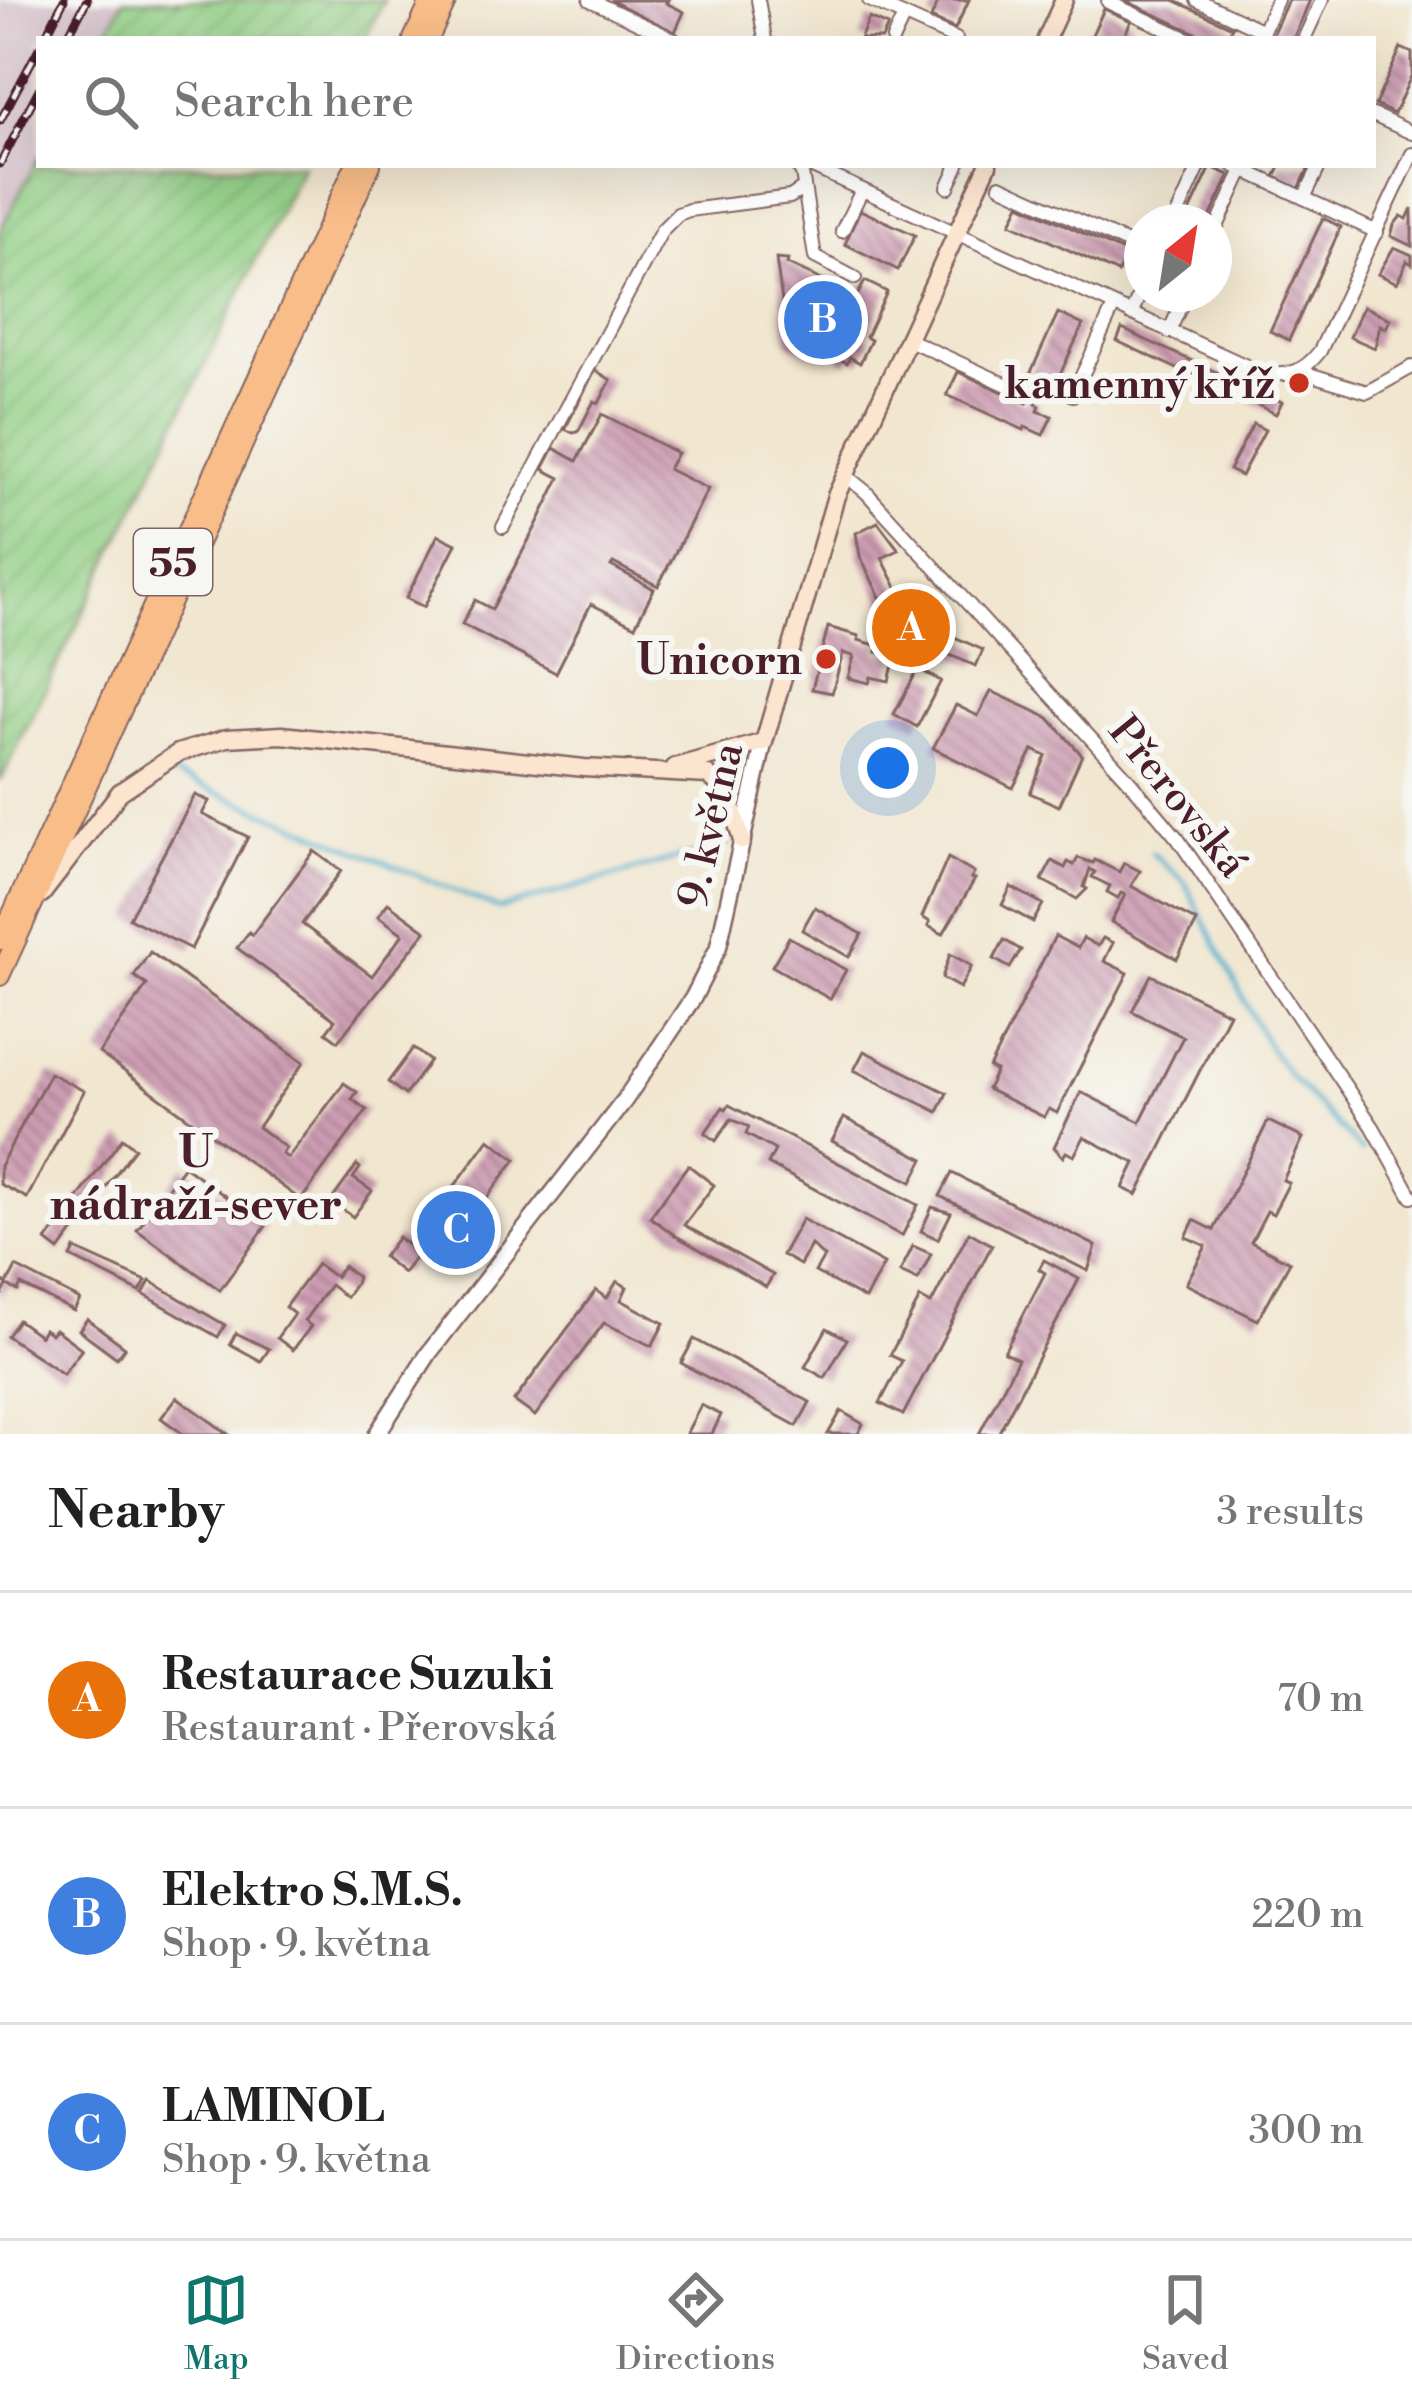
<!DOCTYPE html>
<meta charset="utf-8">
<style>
:root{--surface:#fff;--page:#f2f2f2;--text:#222;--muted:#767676;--line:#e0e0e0;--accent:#0f766e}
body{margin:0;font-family:"Libre Bodoni",serif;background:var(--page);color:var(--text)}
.compass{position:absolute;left:1124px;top:204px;width:108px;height:108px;border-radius:50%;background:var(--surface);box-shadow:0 12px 48px #0002;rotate:30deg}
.you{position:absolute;left:888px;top:768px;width:42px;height:42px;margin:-30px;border:9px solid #fff;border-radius:50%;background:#1a73e8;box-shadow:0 0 0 18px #1a73e833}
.badge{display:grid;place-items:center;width:78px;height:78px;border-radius:50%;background:var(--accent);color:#fff;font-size:39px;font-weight:700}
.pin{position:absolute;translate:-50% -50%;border:6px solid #fff;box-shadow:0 3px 12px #0006}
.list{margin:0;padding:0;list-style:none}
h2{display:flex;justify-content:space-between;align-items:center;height:156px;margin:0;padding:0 48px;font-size:51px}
h2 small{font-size:39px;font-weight:400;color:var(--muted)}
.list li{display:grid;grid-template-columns:78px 1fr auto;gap:36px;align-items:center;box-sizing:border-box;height:216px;padding:0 48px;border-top:3px solid var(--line)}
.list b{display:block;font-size:45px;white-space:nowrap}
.list p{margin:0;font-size:39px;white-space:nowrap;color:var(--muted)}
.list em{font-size:39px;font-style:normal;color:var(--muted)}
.icon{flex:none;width:66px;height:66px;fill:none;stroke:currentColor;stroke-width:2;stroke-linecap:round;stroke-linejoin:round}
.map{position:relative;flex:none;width:1412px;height:1434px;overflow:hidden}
.search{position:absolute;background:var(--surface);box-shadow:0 12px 48px #0002;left:36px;right:36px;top:36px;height:132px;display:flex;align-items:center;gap:30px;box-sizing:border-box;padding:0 42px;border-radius:0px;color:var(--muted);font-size:45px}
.sheet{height:804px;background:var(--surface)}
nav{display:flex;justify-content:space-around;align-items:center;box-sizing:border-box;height:168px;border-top:3px solid var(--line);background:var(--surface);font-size:33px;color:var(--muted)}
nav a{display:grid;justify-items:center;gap:6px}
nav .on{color:var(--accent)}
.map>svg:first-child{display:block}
</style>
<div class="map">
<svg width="1412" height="1434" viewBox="0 0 1412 1434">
<defs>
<pattern id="garden-furrows" width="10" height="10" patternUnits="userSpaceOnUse" patternTransform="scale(3)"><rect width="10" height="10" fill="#92cf85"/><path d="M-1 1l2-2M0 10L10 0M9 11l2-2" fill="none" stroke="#7fb173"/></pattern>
<pattern id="building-back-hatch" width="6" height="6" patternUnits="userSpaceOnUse" patternTransform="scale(3)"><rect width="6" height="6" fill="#cc9cb2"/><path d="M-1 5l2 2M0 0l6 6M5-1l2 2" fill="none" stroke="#a87f91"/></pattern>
</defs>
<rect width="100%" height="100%" fill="#f6f6f2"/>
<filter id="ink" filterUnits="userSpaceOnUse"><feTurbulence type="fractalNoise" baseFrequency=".00833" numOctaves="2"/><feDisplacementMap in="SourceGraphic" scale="24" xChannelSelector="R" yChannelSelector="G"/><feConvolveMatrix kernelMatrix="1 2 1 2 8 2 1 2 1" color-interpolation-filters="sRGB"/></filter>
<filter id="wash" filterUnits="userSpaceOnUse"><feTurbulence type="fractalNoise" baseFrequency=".004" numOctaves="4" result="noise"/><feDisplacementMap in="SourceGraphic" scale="48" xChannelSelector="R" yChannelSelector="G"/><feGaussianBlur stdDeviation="2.7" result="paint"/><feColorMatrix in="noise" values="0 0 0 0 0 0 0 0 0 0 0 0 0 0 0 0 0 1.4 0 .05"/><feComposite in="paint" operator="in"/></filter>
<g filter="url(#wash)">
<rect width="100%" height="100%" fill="#f1e6cf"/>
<path fill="#d2bdc7" d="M0,0H123L104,39H39V156L0,231Z"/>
<g fill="url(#garden-furrows)" stroke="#6e7758" stroke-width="3">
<path d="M123,0H384L365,39H104Z"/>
<path d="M39,156V165H303L0,782V231Z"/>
</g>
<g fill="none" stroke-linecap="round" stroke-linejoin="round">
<g stroke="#4cadcb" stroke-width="4.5">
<path d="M165,771L499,909L728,844"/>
<path d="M1152,853L1184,881L1267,1045L1291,1077L1362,1151"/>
</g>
</g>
<g id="blocks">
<g fill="url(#building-back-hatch)">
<path d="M610,0H668L666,3L684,12L675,32Z"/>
<path d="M939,0H969L955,29L931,18Z"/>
<path d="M1124,0H1173L1232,27L1226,39H1209Z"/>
<path d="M1288,0H1310L1293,39H1270Z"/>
<path d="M1104,9L1131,21L1123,39H1090Z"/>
<path d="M869,18L888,26L882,39H860Z"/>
<path d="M1401,48L1412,53V74L1394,114L1375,105Z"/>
<path d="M1281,165H1310L1299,189L1275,177Z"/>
<path d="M1211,167L1230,175L1208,222H1185Z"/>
<path d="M1020,204L1127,254L1118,273L1011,223Z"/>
<path d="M1412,208V246L1391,236L1394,225L1401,216L1407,219Z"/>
<path d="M860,210L915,235L898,270L845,244Z"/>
<path d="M1323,218L1341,227L1289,340L1270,331Z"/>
<path d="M1394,247L1412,255V264L1407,261L1397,283L1378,274Z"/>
<path d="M776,259L788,260L787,264L843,290L812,355L788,343Z"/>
<path d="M865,281L887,292L866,337L871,340L860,363L850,357L847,363L839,359L840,353L829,348Z"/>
<path d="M1363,306L1390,319L1386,328L1380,325L1375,348L1350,337Z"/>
<path d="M1058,313L1083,325L1051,394L1042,390L1036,404L1040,406L1038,411L1052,416L1043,435L1025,427L1024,430L947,395L958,372L1027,403L1035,387L1026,383Z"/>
<path d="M1122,329L1238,382L1232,394L1117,341Z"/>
<path d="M595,370L611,380L599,403L594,401L578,432L573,433L565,429Z"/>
<path d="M1252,388L1282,402L1276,414L1247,400Z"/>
<path d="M602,414L677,453L668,469L708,489L658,586L613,563L611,566L654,589L635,626L591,604L556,673L462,624L475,600L492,609L534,530L560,478L543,469L554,448L577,461Z"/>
<path d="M1253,424L1265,430L1241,476L1229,470Z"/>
<path d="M878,522L899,550L882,558L908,609L913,607L921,621L918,631L909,635L900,632L893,617L890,618L860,556L856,533Z"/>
<path d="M438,535L456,544L424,607L406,598Z"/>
<path d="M828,627L859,636L858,640L879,646L877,652L895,657L889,681L871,677L869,683L848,678L854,656L843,653L832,693L812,689Z"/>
<path d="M948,634L983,650L976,666L940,651L938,644Z"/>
<path d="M918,669L941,681L917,727L894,714Z"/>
<path d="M991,691L1049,718L1082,755L1059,806L1030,793L1046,756L1033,750L1013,788L933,748L956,705L978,716Z"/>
<path d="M887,760L898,767L890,791L874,782Z"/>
<path d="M195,795L209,801L202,814L248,837L191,949L129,918Z"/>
<path d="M314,851L341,871L302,924L372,976L403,934L378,916L388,903L426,931L338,1041L326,1032L335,1020L237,948L249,932L252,935Z"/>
<path d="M948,858L974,873L971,878L975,879L943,934L928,926L930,922L922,917Z"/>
<path d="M1078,858L1093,863L1095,860L1119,872L1124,863L1140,871L1131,886L1197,922L1177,959L1111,922L1125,895L1121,893L1118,898L1107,892L1110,886L1092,877L1095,872L1090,869L1084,887L1087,889L1077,899L1042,880L1052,861L1065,868L1068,862L1074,865Z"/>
<path d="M1011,887L1043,904L1033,922L1002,905Z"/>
<path d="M815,907L862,934L849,957L802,930Z"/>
<path d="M1055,936L1078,948L1083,938L1098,946L1103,938L1113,943L1104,961L1128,973L1057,1113L1049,1109L1044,1117L987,1089L996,1071L989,1068Z"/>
<path d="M789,937L846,970L830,999L772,966Z"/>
<path d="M1004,940L1021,950L1010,968L994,959Z"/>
<path d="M150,952L304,1062L258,1127L286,1148L282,1154L288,1158L344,1083L357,1092L352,1099L367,1110L301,1200L99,1053L147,985L134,976Z"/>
<path d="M950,954L972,966L960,988L942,978Z"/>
<path d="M1151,975L1229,1013L1137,1195L1123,1188L1135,1163L1084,1137L1074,1156L1066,1152L1063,1157L1054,1147L1081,1092L1140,1122L1183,1037L1132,1011Z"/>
<path d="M413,1048L430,1061L405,1095L388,1082Z"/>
<path d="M864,1051L947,1093L938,1112L854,1070Z"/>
<path d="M50,1073L84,1091L27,1198L0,1184V1166Z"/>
<path d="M729,1105L918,1205L902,1236L768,1164L775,1150L746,1134L749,1127L731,1119L716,1141L705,1133L723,1107L726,1109Z"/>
<path d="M844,1118L924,1159L912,1182L832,1141Z"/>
<path d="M1268,1121L1303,1138L1283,1180L1289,1183L1273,1214L1267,1211L1251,1242L1290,1262L1258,1320L1186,1284L1206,1246L1186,1237L1194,1220L1214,1230Z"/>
<path d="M122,1138L135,1148L59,1251L46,1241Z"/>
<path d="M489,1139L516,1159L436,1266L419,1253L403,1273L383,1257L398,1237L410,1247Z"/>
<path d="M357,1165L360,1168L353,1178L372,1191L353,1217L331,1201Z"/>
<path d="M688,1165L714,1185L684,1225L773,1275L766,1287L676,1236L650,1217Z"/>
<path d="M184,1166L266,1226L220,1290L137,1230Z"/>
<path d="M952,1173L1096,1246L1088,1271L940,1196Z"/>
<path d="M932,1207L951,1213L938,1239L921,1231Z"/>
<path d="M802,1219L884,1264L865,1299L815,1272L824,1257L811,1245L800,1265L782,1255Z"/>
<path d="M969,1232L992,1245L903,1415L880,1403L902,1361L890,1355L920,1298L931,1304Z"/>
<path d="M913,1246L931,1254L918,1280L900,1272Z"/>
<path d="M75,1249L146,1281L140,1292L71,1257Z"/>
<path d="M1044,1260L1079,1279L998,1434H979L1018,1359L1004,1352L1045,1273L1039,1269Z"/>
<path d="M317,1264L335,1277L343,1266L357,1277L355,1284L346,1297L330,1285L304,1321L311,1326L293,1350L277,1338L294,1314L285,1307Z"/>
<path d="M16,1267L80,1300L74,1311L21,1285L18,1291L7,1285L0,1299V1280L7,1284Z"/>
<path d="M150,1281L225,1325L218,1337L143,1294Z"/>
<path d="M617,1281L627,1287L621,1300L664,1323L652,1346L604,1323L535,1416L514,1401L596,1290L607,1298Z"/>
<path d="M87,1319L125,1347L117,1358L79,1330Z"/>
<path d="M18,1320L40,1336L44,1329L51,1334L55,1329L82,1349L63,1374L7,1336Z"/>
<path d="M827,1328L847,1339L825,1378L805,1367Z"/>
<path d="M236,1333L269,1349L261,1361L230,1344Z"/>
<path d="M694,1339L810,1402L797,1426L681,1363Z"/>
<path d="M177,1397L228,1434H183L161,1418Z"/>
<path d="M701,1405L721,1415L712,1434H686Z"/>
<path d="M841,1411L863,1424L858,1434H828Z"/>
</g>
</g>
</g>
<g filter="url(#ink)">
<use href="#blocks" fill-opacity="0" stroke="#846564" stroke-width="3"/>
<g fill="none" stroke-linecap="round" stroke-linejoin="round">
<defs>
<g id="minor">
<path d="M590,0L673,39"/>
<path d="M758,0L765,39"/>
<path d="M869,0L956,39"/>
<path d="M1197,0L1263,31"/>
<path d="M1108,2L1188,39"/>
<path d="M893,39L904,16"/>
<path d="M1259,39L1277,0"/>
<path d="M1304,39L1322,0"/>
<path d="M1373,115L1412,133"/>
<path d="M796,165L802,173L815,257L855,278"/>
<path d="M808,165L1253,369C1281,379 1301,376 1320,351L1412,154"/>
<path d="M1233,165L1377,232"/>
<path d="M1000,185L1142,250"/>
<path d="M948,187L958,165"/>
<path d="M1304,198L1320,165"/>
<path d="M1174,222L1200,165"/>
<path d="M842,231L862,190"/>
<path d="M1214,233L1243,170"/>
<path d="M1131,314L1142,289"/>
<path d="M1169,332L1186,294"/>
<path d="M907,339L1027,394"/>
<path d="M1299,371L1367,392L1412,367"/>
<path d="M1073,395L1114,306"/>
<path d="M845,475L866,492L1127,778L1178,839L1373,1127L1412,1197"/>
<path d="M503,527L662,230L678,214L689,210L790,197L801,190"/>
</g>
<path id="tertiary" d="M377,1434L429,1353L624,1101L693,998L718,948L764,742"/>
<g id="secondary">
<path d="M1046,39L1064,0"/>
<path d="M675,767L764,742L836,496L988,165"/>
<path d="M42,894L120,792L178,753L227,738L282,735L584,768L708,775L728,792L742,841"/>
</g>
<g id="primary">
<path d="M413,39L431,0"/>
<path d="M429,39L447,0"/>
<path d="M0,940L355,165"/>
<path d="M0,976L371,165"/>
</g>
</defs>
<use href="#minor" stroke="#846564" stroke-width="16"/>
<use href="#tertiary" stroke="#846564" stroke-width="20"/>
<use href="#secondary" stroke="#846564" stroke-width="21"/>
<use href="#primary" stroke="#846564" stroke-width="22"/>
<use href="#minor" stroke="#fff" stroke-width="12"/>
<use href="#tertiary" stroke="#fff" stroke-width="15"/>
<use href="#secondary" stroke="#fce5cf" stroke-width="16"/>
<use href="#primary" stroke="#f8bd88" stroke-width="18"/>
<defs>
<g id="rail">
<path d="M44,39L64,0"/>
<path d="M66,39L87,0"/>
<path d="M0,121L39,48"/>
<path d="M0,164L39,89"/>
</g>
</defs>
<use href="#rail" stroke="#4a1f2b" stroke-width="9"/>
<use href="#rail" stroke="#f6f6f2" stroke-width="4.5" stroke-dasharray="14" stroke-linecap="butt"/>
</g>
</g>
<g fill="#c8321e" stroke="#f6f6f2" stroke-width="4.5">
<circle cx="1299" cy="383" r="12"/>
<circle cx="826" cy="659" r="12"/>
</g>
<g text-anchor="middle" stroke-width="12" stroke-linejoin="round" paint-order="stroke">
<rect fill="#f6f6f2" stroke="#7e6067" stroke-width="3" x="134" y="529" width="78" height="66" rx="9"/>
<g font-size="39" font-weight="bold" fill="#4a1f2b">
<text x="173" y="576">55</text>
</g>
<g font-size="42" font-weight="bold" fill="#4a1f2b" stroke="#f6f6f2" text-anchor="end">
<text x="1275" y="398">kamenný kříž</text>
<text x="802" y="674">Unicorn</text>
</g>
<g font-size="42" fill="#4a1f2b" stroke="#f6f6f2">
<text transform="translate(1179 796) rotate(51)" y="15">Přerovská</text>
<text transform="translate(709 825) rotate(-77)" y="15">9. května</text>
</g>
<g font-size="45" font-weight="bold" fill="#4a1f2b" stroke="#f6f6f2">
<text x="196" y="1167">U<tspan x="196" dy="52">nádraží-sever</tspan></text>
</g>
</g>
</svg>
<svg class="compass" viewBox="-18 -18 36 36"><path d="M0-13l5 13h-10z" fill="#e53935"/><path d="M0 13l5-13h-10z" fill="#767676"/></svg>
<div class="you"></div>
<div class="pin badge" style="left:911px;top:628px;background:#e8710a">A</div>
<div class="pin badge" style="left:823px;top:320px;background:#3f7fe0">B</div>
<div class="pin badge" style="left:456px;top:1230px;background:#3f7fe0">C</div>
<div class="search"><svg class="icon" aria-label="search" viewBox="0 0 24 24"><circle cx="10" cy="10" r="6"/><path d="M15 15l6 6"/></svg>Search here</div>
</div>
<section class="sheet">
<h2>Nearby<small>3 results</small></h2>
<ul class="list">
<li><span class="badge" style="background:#e8710a">A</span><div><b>Restaurace Suzuki</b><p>Restaurant · Přerovská</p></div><em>70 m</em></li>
<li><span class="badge" style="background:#3f7fe0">B</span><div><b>Elektro S.M.S.</b><p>Shop · 9. května</p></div><em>220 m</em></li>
<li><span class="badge" style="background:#3f7fe0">C</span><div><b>LAMINOL</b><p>Shop · 9. května</p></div><em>300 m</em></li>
</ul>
</section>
<nav>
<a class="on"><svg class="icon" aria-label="map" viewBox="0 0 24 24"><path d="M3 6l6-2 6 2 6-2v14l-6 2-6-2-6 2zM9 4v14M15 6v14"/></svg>Map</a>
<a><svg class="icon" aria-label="directions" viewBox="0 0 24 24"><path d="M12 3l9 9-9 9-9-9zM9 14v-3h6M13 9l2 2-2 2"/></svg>Directions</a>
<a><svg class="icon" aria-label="saved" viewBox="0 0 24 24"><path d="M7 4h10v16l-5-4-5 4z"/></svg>Saved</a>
</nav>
